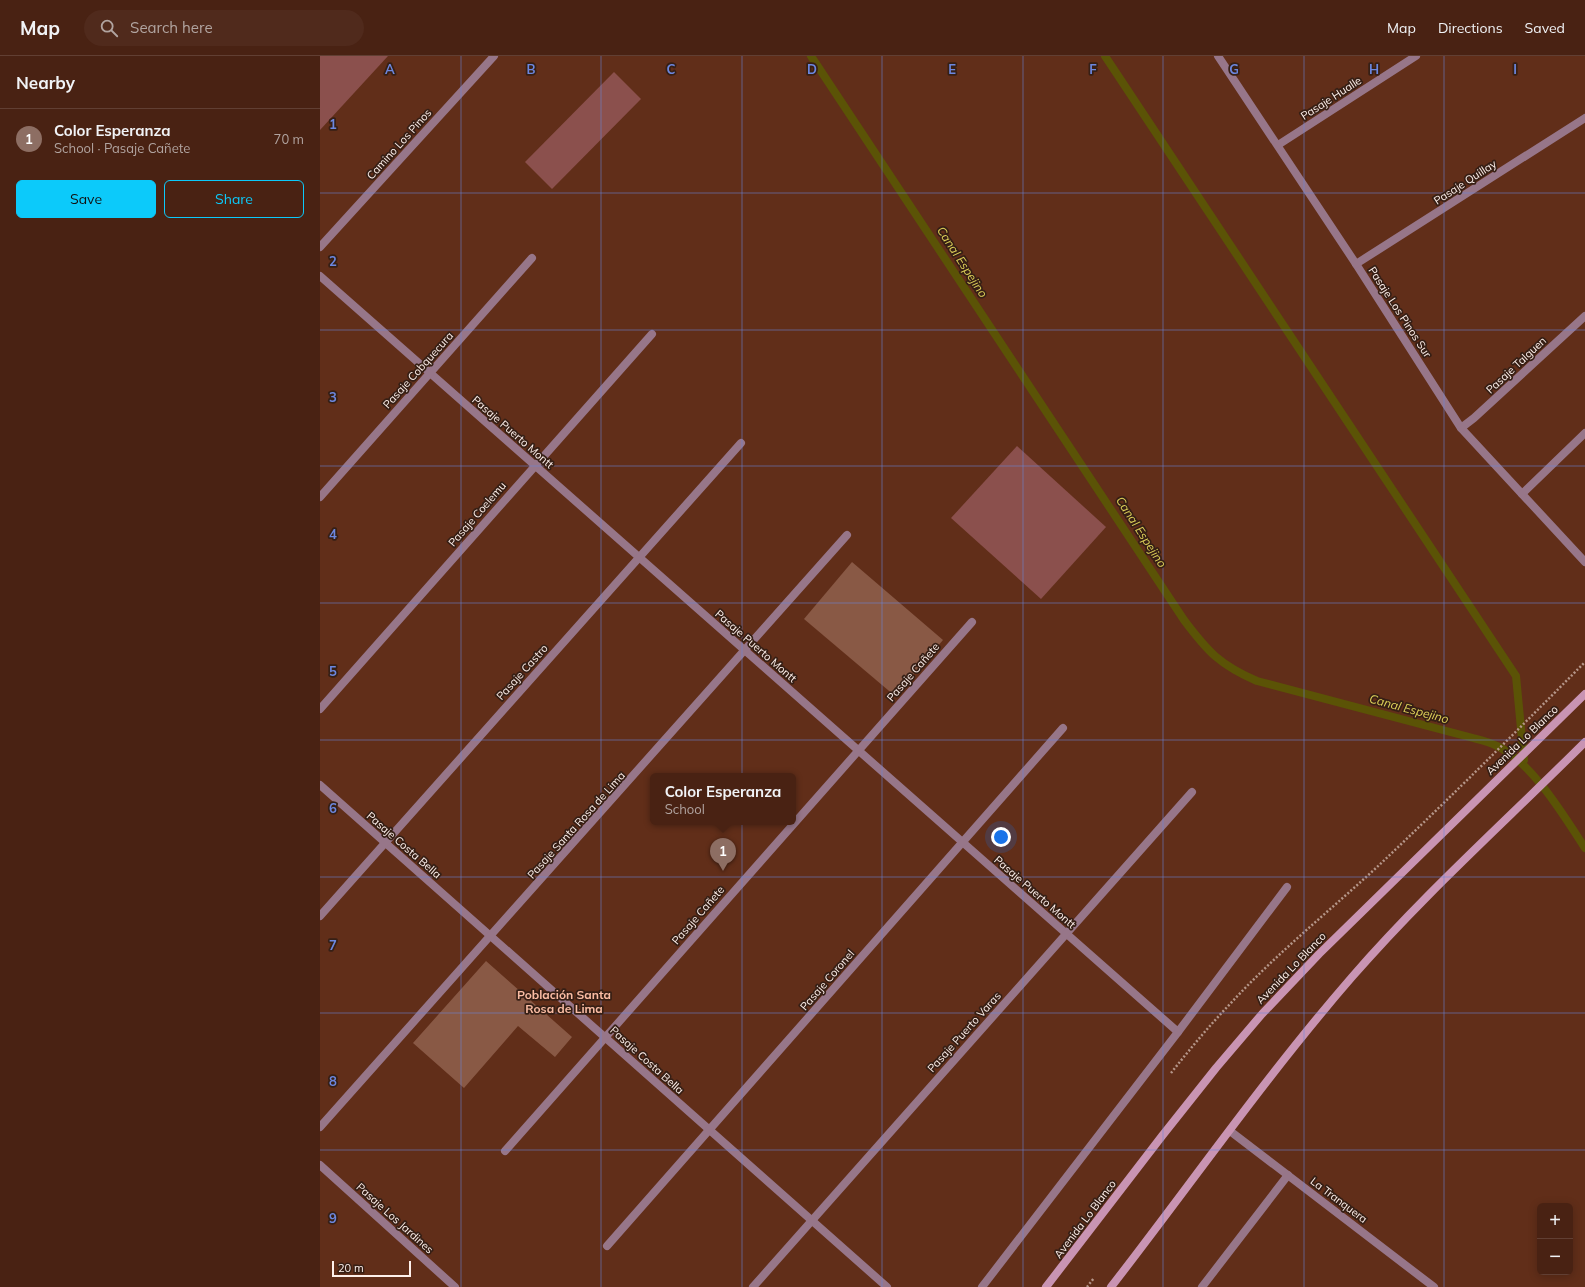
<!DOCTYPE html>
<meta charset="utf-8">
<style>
:root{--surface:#492213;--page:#502a1c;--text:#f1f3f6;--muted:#b1a4a0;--line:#613f33;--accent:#0ccafa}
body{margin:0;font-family:Mulish,sans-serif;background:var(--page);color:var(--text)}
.controls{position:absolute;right:12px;bottom:12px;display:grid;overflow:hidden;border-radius:6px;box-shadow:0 2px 10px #0003}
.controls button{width:36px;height:36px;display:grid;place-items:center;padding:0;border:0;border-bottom:1px solid var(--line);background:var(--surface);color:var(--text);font:20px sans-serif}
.scale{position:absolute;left:12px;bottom:10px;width:79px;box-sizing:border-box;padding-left:4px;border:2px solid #fef0eb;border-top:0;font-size:11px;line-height:14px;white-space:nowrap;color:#fef0eb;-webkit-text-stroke:3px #361f15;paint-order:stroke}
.you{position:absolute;left:681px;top:781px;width:14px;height:14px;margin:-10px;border:3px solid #fff;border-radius:50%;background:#1a73e8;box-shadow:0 0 0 6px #1a73e833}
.badge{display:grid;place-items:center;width:26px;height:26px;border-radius:50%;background:var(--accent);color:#fff;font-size:13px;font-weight:700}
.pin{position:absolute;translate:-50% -33px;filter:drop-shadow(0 1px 2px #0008)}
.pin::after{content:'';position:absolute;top:21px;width:14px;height:12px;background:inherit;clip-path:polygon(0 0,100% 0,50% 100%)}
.popup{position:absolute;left:330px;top:717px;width:146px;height:52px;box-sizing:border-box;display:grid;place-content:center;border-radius:6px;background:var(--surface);filter:drop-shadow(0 1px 3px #0005);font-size:13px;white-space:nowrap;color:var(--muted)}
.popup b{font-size:15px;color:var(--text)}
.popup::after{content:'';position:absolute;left:50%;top:100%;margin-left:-8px;border:8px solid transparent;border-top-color:var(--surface)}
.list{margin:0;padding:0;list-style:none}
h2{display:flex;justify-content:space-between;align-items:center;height:52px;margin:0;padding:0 16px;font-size:17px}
h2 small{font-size:13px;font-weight:400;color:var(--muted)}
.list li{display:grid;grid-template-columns:26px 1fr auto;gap:12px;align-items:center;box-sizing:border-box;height:60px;padding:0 16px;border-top:1px solid var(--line)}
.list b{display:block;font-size:15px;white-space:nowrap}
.list p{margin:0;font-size:13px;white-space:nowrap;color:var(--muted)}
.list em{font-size:13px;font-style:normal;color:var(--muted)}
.actions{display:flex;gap:8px;padding:12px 16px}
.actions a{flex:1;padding:9px 0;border:1px solid var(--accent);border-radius:6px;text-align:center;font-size:14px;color:var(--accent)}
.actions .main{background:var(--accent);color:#111}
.icon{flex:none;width:22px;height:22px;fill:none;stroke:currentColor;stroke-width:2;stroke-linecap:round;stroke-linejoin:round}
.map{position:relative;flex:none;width:1265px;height:1231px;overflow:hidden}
header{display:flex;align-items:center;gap:24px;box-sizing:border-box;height:56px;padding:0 20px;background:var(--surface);border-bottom:1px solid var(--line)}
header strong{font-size:19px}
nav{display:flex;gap:22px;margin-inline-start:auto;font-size:14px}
.search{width:280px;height:36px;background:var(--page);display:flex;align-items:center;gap:10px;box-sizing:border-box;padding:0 14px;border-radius:22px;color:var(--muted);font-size:15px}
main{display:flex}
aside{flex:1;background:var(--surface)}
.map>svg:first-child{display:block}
</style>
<header>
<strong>Map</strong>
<div class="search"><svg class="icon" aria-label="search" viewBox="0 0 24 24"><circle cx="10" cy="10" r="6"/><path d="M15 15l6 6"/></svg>Search here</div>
<nav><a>Map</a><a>Directions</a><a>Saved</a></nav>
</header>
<main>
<aside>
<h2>Nearby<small></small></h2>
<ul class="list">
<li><span class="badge" style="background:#8d6e63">1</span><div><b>Color Esperanza</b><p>School · Pasaje Cañete</p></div><em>70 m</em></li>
</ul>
<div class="actions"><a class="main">Save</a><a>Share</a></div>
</aside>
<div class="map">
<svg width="1265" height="1231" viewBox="0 0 1265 1231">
<rect width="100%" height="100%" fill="#612e19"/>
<g fill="#895945">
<path d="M532,506L623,584L575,640L484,563Z"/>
<path d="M166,905L252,981L235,1001L198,970L144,1032L93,987Z"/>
</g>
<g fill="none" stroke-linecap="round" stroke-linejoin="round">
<g stroke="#5b5306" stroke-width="8">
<path d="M491,0L864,564C888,596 900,609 937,625L1153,682C1161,684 1170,686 1177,690C1212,706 1244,760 1265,792"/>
<path d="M785,0L1196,620L1204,704"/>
</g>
</g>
<g fill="#8b504d">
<path d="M0,0H68L0,74Z"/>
<path d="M294,16L321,43L232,133L205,106Z"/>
<path d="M697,390L786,471L721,543L631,462Z"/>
</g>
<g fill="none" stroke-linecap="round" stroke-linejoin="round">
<g stroke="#b59689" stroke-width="2.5" stroke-dasharray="2 2" stroke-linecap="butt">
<path d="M851,1017C870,993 889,970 910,948C955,899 1007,857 1056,812C1127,745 1196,676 1265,606"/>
<path d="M767,1231L774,1222"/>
</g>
<g stroke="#977689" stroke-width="8">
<path d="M898,0L1036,208L1141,372L1265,506"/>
<path d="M958,89L1096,0"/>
<path d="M0,191L174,0"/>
<path d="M1036,208L1265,62"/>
<path d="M0,220L858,976"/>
<path d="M1141,372L1154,362L1265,260"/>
<path d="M1202,438L1265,377"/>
<path d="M0,441L212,202"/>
<path d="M0,653L332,278"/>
<path d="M0,729L567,1231"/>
<path d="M0,860L421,387"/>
<path d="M0,1071L527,479"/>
<path d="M910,1075L1114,1231"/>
<path d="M185,1095L652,566"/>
<path d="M0,1109L135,1231"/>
<path d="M287,1190L743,672"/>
<path d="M433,1231L872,736"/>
<path d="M662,1231L858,976L967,831"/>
<path d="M882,1231L968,1119"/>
</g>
<g stroke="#c994b3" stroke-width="8">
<path d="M726,1231L842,1080L896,1012L942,958L999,898L1265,638"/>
<path d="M791,1231C871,1128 946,1020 1032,921C1104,838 1187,764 1265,686"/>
</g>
</g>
<path fill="none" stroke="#6c87df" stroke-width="1" stroke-opacity="0.55" d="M141,0V1231M281,0V1231M422,0V1231M562,0V1231M703,0V1231M843,0V1231M984,0V1231M1124,0V1231M0,137H1265M0,274H1265M0,410H1265M0,547H1265M0,684H1265M0,821H1265M0,957H1265M0,1094H1265"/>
<g text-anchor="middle" stroke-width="3.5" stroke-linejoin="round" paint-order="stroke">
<g font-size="11" fill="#fef0eb" stroke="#361f15">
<text transform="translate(1011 42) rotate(-33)" y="4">Pasaje Hualle</text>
<text transform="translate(79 88) rotate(-48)" y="4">Camino Los Pinos</text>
<text transform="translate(1145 126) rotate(-33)" y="4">Pasaje Quillay</text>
<text transform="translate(1080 256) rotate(57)" y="4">Pasaje Los Pinos Sur</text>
<text transform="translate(1196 309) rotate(-43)" y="4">Pasaje Talguen</text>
<text transform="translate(98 314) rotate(-48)" y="4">Pasaje Cobquecura</text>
<text transform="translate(193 376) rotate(41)" y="4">Pasaje Puerto Montt</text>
<text transform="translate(157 458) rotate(-49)" y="4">Pasaje Coelemu</text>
<text transform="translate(436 590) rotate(41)" y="4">Pasaje Puerto Montt</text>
<text transform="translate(202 616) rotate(-48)" y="4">Pasaje Castro</text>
<text transform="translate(593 616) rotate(-49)" y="4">Pasaje Cañete</text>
<text transform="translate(1202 684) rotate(-44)" y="4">Avenida Lo Blanco</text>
<text transform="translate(256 769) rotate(-48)" y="4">Pasaje Santa Rosa de Lima</text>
<text transform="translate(84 789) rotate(41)" y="4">Pasaje Costa Bella</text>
<text transform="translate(715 836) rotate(41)" y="4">Pasaje Puerto Montt</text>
<text transform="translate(378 859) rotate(-49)" y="4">Pasaje Cañete</text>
<text transform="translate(971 912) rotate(-46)" y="4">Avenida Lo Blanco</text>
<text transform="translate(507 924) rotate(-49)" y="4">Pasaje Coronel</text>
<text transform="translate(644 976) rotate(-48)" y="4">Pasaje Puerto Varas</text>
<text transform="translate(327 1004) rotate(42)" y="4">Pasaje Costa Bella</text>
<text transform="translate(1019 1144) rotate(37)" y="4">La Tranquera</text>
<text transform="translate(75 1162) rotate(42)" y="4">Pasaje Los Jardines</text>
<text transform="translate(765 1163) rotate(-53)" y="4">Avenida Lo Blanco</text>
</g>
<g font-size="12" font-style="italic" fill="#dfd259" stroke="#361f15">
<text transform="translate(642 206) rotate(57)" y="4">Canal Espejino</text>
<text transform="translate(821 476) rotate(57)" y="4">Canal Espejino</text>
<text transform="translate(1089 653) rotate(15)" y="4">Canal Espejino</text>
</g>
<g font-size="12" font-weight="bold" fill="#fabca3" stroke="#361f15">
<text x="244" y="943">Población Santa<tspan x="244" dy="14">Rosa de Lima</tspan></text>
</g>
</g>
<g font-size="13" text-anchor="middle" font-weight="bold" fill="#6c87df" stroke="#361f15" stroke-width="3.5" stroke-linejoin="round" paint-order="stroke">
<text x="70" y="18">A</text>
<text x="211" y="18">B</text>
<text x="351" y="18">C</text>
<text x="492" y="18">D</text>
<text x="632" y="18">E</text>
<text x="773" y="18">F</text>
<text x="914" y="18">G</text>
<text x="1054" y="18">H</text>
<text x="1195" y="18">I</text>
<text x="13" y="73">1</text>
<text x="13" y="210">2</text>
<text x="13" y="346">3</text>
<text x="13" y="483">4</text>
<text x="13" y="620">5</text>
<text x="13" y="757">6</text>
<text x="13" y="894">7</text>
<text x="13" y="1030">8</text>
<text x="13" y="1167">9</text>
</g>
</svg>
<div class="controls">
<button>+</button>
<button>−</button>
</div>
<div class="scale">20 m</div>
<div class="you"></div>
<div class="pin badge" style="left:403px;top:815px;background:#8d6e63">1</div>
<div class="popup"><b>Color Esperanza</b>School</div>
</div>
</main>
